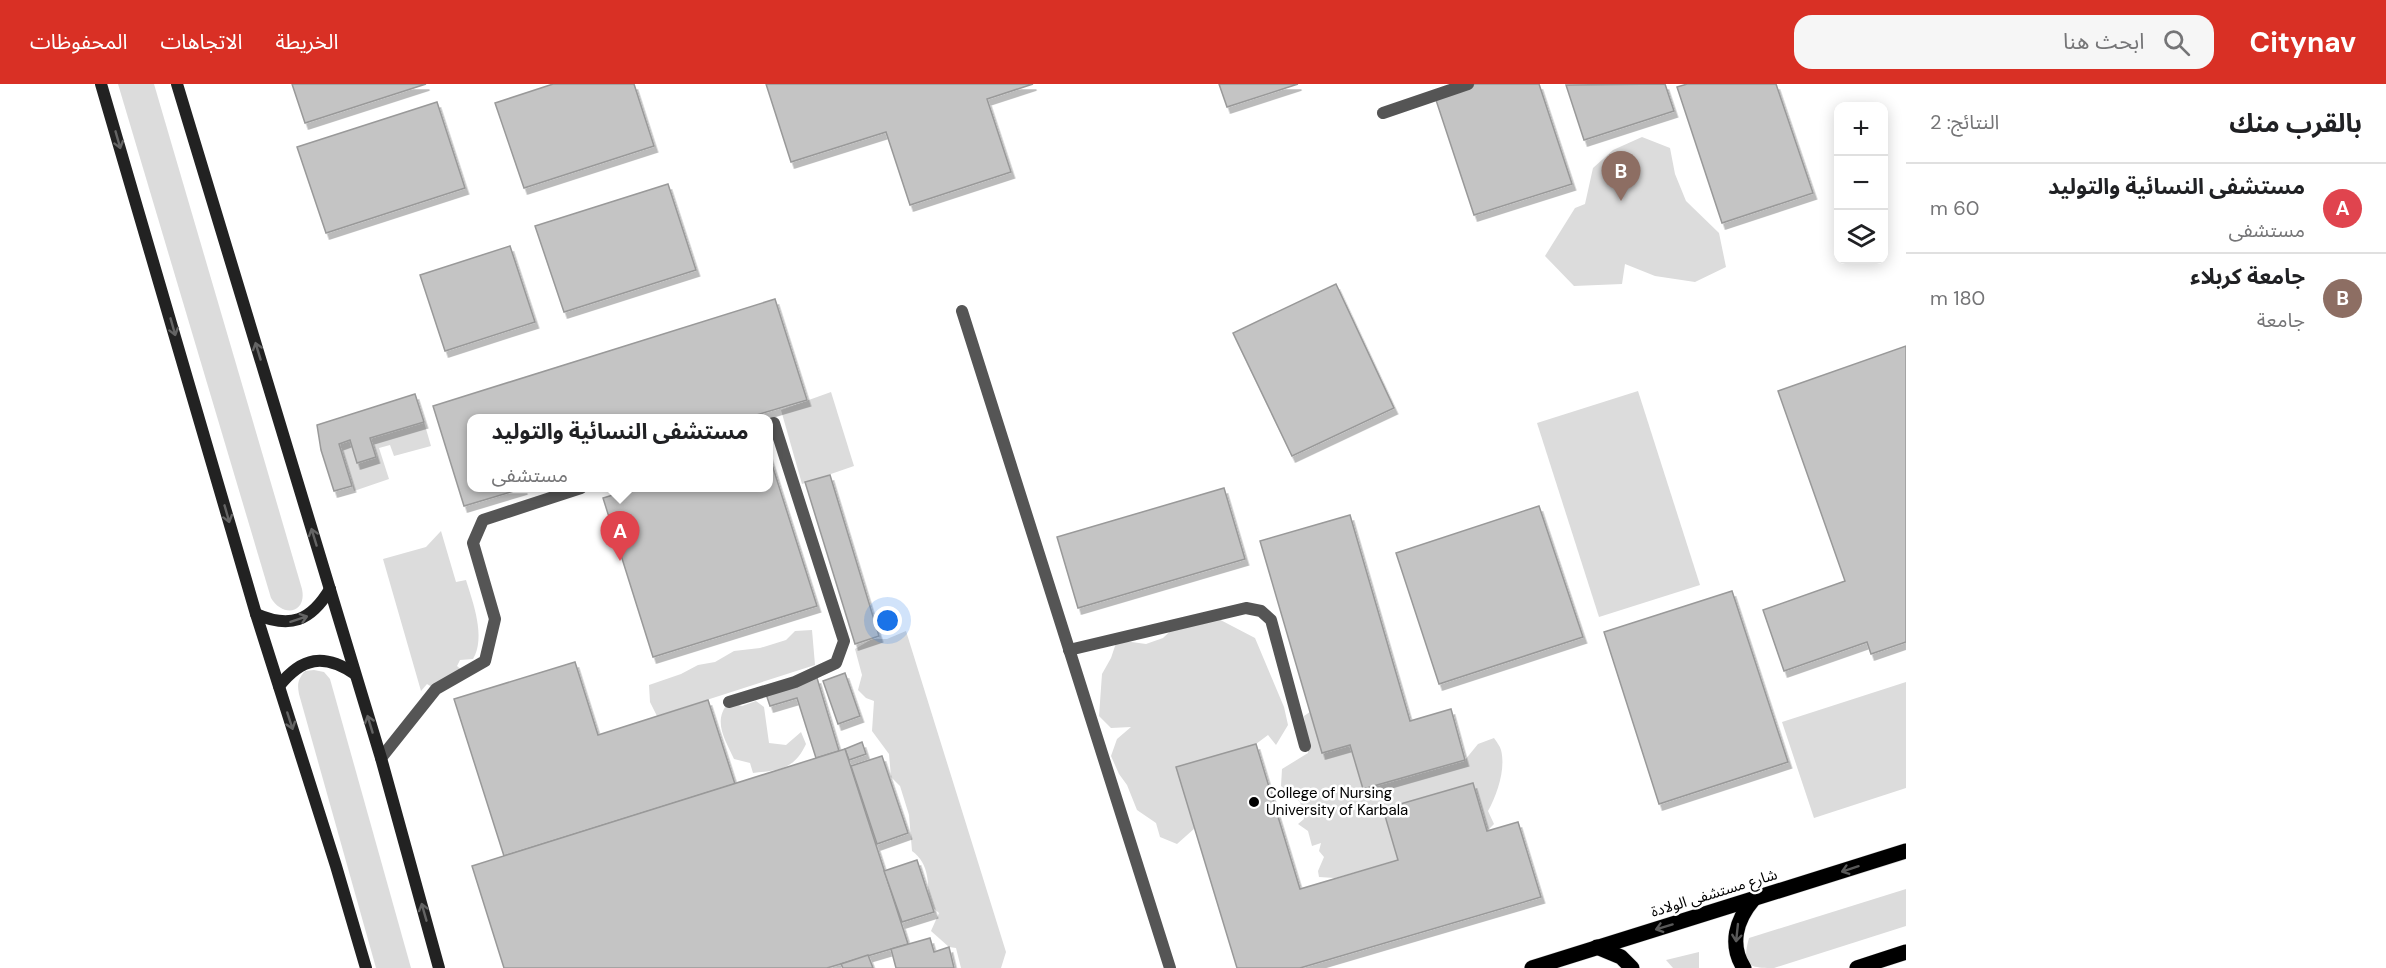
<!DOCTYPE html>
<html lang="ar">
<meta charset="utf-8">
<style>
:root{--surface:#fff;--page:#f6f6f6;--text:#202124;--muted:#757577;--line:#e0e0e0;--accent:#d93025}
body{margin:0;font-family:"DM Sans","Noto Sans Arabic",sans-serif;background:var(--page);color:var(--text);direction:rtl}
.controls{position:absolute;right:18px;top:18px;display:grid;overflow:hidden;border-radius:12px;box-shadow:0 3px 15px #0003}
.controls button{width:54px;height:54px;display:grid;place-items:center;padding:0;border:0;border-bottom:2px solid var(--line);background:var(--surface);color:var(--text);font:30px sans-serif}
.you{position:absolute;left:888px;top:537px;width:21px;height:21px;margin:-15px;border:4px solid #fff;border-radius:50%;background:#1a73e8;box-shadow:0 0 0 9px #1a73e833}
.badge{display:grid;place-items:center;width:39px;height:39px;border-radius:50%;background:var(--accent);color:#fff;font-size:20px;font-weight:700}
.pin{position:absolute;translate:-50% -50px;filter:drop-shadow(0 2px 3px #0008)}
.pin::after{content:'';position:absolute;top:32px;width:21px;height:18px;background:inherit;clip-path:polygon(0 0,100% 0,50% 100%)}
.popup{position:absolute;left:467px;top:330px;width:306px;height:78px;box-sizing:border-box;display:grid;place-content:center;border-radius:12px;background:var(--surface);filter:drop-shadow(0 2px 4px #0005);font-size:20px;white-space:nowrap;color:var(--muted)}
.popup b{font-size:22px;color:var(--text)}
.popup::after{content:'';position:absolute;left:50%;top:100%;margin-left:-12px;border:12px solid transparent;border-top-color:var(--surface)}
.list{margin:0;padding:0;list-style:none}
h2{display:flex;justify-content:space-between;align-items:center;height:78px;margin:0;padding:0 24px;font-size:26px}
h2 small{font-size:20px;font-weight:400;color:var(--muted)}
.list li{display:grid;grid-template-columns:39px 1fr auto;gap:18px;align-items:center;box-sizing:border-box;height:90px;padding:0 24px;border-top:2px solid var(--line)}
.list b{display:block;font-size:22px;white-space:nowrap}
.list p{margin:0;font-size:20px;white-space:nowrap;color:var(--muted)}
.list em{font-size:20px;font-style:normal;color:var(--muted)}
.icon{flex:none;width:33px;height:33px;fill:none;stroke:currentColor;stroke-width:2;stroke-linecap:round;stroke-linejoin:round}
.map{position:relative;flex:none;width:1906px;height:884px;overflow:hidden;direction:ltr}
header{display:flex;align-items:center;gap:36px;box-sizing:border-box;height:84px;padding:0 30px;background:var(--accent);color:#fff}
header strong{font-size:28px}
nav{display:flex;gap:33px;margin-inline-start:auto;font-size:21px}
.search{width:420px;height:54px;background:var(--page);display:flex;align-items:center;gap:15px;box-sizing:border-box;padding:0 21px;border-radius:18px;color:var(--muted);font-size:22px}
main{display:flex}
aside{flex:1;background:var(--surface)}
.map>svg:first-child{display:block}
</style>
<header>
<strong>Citynav</strong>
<div class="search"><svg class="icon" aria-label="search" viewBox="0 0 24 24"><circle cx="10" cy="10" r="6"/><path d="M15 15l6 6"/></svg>ابحث هنا</div>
<nav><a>الخريطة</a><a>الاتجاهات</a><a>المحفوظات</a></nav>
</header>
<main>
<aside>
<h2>بالقرب منك<small>النتائج: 2</small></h2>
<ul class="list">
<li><span class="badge" style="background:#e0444e">A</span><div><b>مستشفى النسائية والتوليد</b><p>مستشفى</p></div><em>60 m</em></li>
<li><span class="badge" style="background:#8d6e63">B</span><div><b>جامعة كربلاء</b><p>جامعة</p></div><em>180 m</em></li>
</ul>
</aside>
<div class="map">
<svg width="1906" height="884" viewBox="0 0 1906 884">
<defs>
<filter id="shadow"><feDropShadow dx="3.5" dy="6" stdDeviation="0" flood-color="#0004"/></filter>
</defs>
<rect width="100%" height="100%" fill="#fff"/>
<g fill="#dcdcdc">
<path d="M118,0H154L302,505C307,529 283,534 271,514Z"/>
<path d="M1642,53L1670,64L1675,90L1686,117L1719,149L1726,183L1695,198L1655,192L1625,180L1622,200L1574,202L1545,172L1575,124L1585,120L1593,84L1613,66Z"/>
<path d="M1638,307L1700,501L1599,533L1537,339Z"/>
<path d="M831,308L854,382L802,400L781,326Z"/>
<path d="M424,338L431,362L394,372L390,361L379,364L389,395L354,407L339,360L350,356L358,379L376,373L370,354Z"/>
<path d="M441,447L456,498L466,496C473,519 486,553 473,575L460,576L457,582L465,589L432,603L427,600L421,607L383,475L426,463Z"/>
<path d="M1209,530L1255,554L1284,623L1288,641L1276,661L1268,651L1256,660L1177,683L1195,744L1177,760L1160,753L1156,739L1137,726L1127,701L1119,690L1111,672L1117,655L1131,643L1111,644L1099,632L1102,590L1111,574L1117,556L1146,560L1163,554L1180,538Z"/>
<path d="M812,546L815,581L657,632L650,618L649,601L681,590L698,581L715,578L734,567L760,564L786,556L795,547Z"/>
<path d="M906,547L1006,868L1001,884H961L956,864L949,863L931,847L939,829L929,820C928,800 930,780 912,767L909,731L900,702L891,693L889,670L872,647L874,617L866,614L858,606L862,591L855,565L872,555H887Z"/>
<path d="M314,586L324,588L330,595L411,884H376L299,610C297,600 298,595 305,587Z"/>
<path d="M1906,598V704L1814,734L1782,638Z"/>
<path d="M756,617L764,623L769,659L786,661L801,648L806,660C794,686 779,686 753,689L750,679L734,675C725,655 712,637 729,618L742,622Z"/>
<path d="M1310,628L1322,669L1350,661L1363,705L1465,676L1478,660L1494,654C1496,657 1500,662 1501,666C1506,685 1497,711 1488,727L1494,740L1487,747L1472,699L1383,725L1398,776L1335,794L1319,793L1318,787L1324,773L1319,767L1321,759L1312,762L1308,747L1298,740L1304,735L1300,718L1281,702L1282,685L1308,669L1304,632Z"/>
<path d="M1906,805V842L1774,884C1749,884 1741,883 1749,854Z"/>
<path d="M1699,868V884H1673L1666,876Z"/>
</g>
<g fill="#c4c4c4" stroke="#999" stroke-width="1.5" filter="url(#shadow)">
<path d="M292,0H426L305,39Z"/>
<path d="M553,0H634L654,62L524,104L495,19Z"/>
<path d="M766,0H1033L987,15L1011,88L910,121L886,48L791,78Z"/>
<path d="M1219,0H1298L1227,23Z"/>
<path d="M1475,0H1539L1572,100L1474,131L1435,13Z"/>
<path d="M1665,0L1674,27L1584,56L1566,1Z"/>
<path d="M1687,0H1776L1813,109L1722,139L1677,3Z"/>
<path d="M437,18L465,104L326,149L297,63Z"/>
<path d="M668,100L696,186L564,228L535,142Z"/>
<path d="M510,162L535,238L445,267L420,191Z"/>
<path d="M1336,200L1394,324L1292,372L1233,249Z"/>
<path d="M775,215L807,316L746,334H472V404H524L464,422L433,322Z"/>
<path d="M1906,262V558L1871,570L1867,558L1784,587L1763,526L1845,497L1778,307Z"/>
<path d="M415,310L424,338L370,354L376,373L357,379L350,356L339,360L352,402L334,407L321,366L317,341Z"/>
<path d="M768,368L817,522L653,573L603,414L636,404H768Z"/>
<path d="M830,391L879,552L855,560L805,398Z"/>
<path d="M1224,404L1245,475L1078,524L1057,453Z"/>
<path d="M1539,422L1583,553L1439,600L1396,469Z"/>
<path d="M1350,431L1410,637L1451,625L1465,676L1363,705L1350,661L1322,669L1260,457Z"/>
<path d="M1732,507L1788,678L1659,720L1604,548Z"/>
<path d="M575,578L598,651L708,616L735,700L504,772L454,615Z"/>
<path d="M845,589L860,632L838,640L823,597Z"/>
<path d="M817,594L839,667L816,674L797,614L770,622L766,610Z"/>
<path d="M862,658L866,670L849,676L845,665Z"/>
<path d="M1256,660L1300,805L1398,776L1383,725L1473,699L1487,747L1518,738L1541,813L1300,884H1237L1176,683Z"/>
<path d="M845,665L908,860L827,884H504L472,782Z"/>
<path d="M882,672L908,749L877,760L851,682Z"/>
<path d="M917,776L934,828L902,838L884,787Z"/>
<path d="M930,854L934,868L949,863L954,884H896L891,865Z"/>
<path d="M868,871L873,884H843L841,880Z"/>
</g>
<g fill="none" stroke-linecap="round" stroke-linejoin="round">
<defs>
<g id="primary">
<path d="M1597,863L1621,873L1632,884"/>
<path d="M1532,884L1906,767"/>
<path d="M1744,884C1729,861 1736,836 1753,816"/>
<path d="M1857,884L1906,868"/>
</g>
</defs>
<use href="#primary" stroke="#dbdbdb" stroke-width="16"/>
<g stroke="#555" stroke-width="12">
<path d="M1383,29L1468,0"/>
<path d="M962,227L1170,884"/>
<path d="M1069,566L1246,524L1261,527L1271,536L1305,662"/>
<path d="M729,618L795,598L836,579L844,557L774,339L768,341"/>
<path d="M381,674L436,605L485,577L495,535L473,459L483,436L581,404"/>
</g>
<g stroke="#222" stroke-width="12">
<path d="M101,0L256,530L336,782L366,884"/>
<path d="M177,0L381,674L439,884"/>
<path d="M256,530C290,545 311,537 330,505"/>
<path d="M279,602C302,573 324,569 355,590"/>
</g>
<use href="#primary" stroke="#000" stroke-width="15"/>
</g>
<defs><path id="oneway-shaft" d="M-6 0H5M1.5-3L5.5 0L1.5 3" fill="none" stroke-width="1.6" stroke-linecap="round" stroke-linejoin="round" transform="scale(1.5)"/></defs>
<g stroke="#646464">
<use href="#oneway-shaft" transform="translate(118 56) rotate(74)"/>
<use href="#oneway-shaft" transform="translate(173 243) rotate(74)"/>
<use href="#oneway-shaft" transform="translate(258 267) rotate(-107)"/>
<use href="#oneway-shaft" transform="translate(227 430) rotate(74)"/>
<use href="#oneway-shaft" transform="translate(314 453) rotate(-107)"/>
<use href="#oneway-shaft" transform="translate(299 535) rotate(-18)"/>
<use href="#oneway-shaft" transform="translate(290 637) rotate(72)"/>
<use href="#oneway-shaft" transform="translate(370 640) rotate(-107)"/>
<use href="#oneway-shaft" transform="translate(424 828) rotate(-106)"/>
</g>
<g stroke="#595959">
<use href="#oneway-shaft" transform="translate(1850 785) rotate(162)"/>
<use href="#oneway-shaft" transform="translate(1664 843) rotate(163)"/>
<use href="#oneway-shaft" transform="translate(1737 849) rotate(96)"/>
</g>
<circle fill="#000" stroke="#fff" stroke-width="2" cx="1254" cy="718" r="6"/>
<g text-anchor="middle" stroke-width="5" stroke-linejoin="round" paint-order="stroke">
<g font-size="15" fill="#000" stroke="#fff" text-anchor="start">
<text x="1266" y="714">College of Nursing<tspan x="1266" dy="17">University of Karbala</tspan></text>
</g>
<g font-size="15" fill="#000" stroke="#fff">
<text transform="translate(1714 809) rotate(-17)" y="5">شارع مستشفى الولادة</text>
</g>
</g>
</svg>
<div class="controls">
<button>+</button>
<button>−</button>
<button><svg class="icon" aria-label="layers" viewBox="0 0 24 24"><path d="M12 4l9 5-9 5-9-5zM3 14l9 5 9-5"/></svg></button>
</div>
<div class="you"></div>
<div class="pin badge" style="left:620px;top:477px;background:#e0444e">A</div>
<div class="popup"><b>مستشفى النسائية والتوليد</b>مستشفى</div>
<div class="pin badge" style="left:1621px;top:117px;background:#8d6e63">B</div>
</div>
</main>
